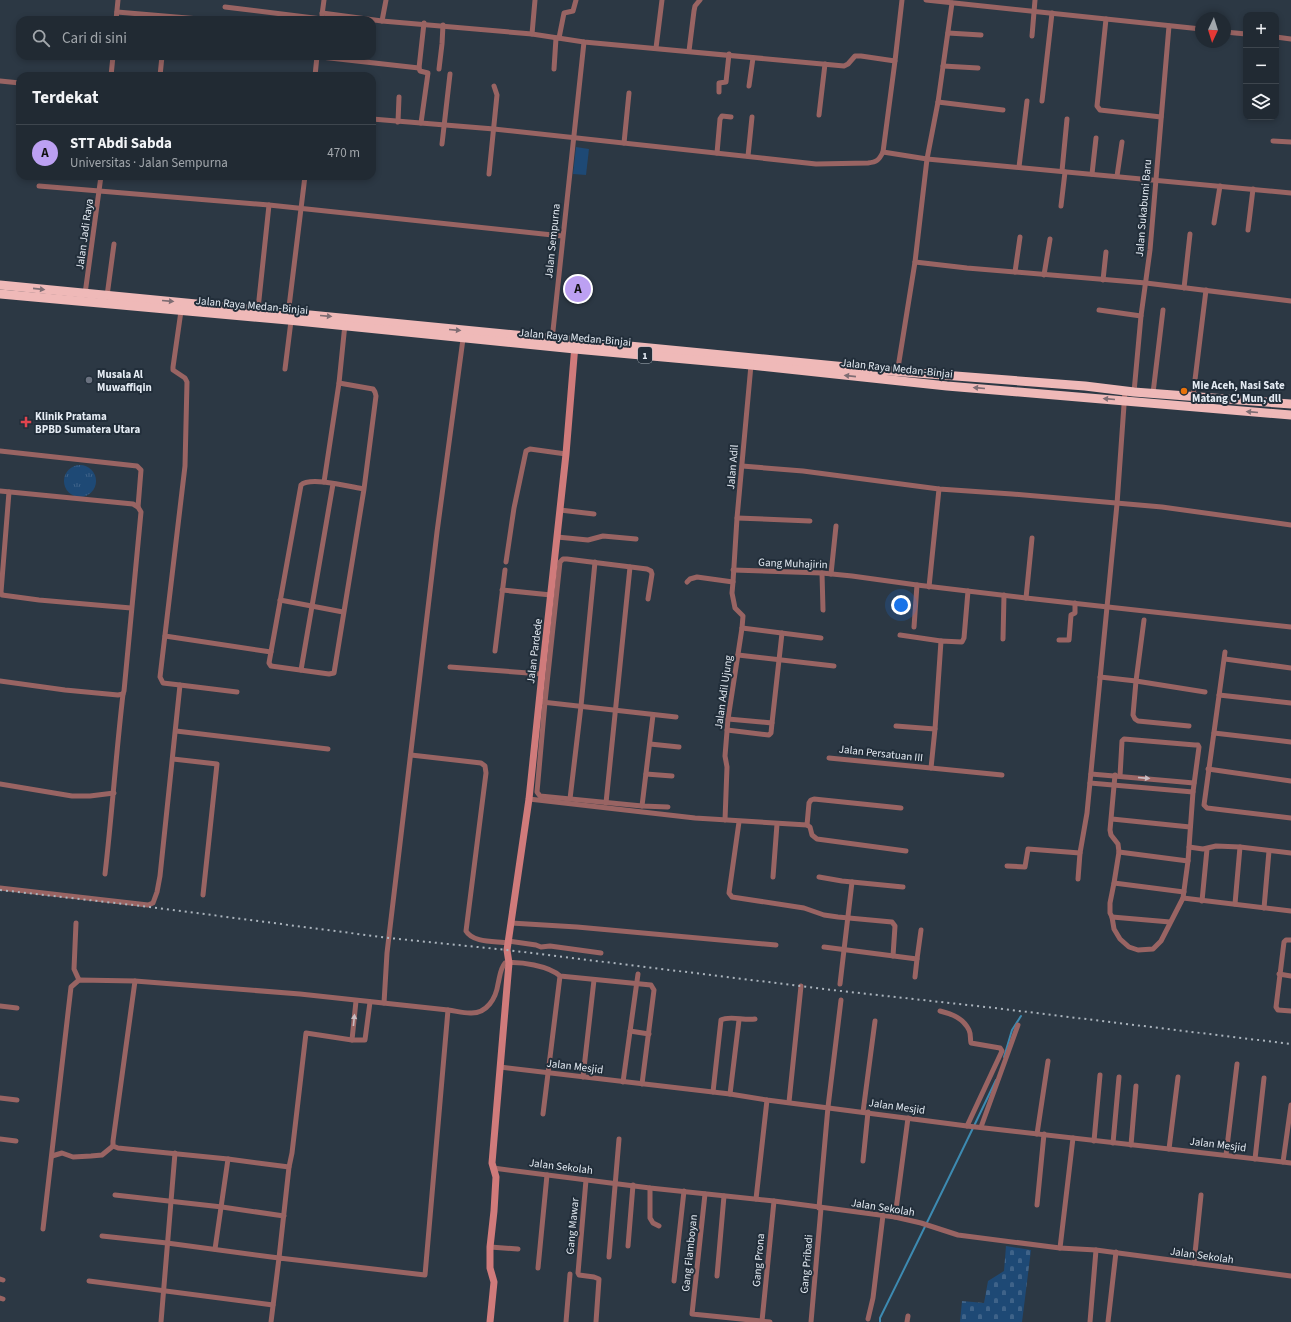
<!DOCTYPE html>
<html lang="id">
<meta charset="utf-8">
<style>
:root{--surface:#212a33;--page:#2d363f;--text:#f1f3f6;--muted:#a2a7ac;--line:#3e464e;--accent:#bca0f2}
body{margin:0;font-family:"Source Sans 3",sans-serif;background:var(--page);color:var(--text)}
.controls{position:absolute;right:12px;top:12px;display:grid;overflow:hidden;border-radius:8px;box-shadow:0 2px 6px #0003}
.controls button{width:36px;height:36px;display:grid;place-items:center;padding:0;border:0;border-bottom:1px solid var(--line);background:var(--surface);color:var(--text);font:20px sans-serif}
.compass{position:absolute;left:1195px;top:12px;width:36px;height:36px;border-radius:50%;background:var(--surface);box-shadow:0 2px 6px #0003;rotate:184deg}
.you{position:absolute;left:901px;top:605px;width:14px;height:14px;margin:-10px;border:3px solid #fff;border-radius:50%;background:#1a73e8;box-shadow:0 0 0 6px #1a73e833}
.badge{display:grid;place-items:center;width:26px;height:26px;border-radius:50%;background:var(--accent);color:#111;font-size:13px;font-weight:700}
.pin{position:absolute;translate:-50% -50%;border:2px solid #fff;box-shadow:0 1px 4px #0006}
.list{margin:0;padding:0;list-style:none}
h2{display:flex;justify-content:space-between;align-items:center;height:52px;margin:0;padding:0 16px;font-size:17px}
h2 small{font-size:13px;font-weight:400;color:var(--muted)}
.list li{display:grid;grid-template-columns:26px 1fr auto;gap:12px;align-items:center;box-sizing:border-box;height:56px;padding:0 16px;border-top:1px solid var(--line)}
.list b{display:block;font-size:15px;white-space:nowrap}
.list p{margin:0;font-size:13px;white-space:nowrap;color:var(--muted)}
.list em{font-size:13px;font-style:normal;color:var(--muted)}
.icon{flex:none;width:22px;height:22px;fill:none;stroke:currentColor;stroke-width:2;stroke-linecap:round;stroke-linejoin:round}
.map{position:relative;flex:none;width:1291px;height:1322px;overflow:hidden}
.search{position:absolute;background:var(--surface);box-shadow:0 2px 6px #0003;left:16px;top:16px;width:360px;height:44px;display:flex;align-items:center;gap:10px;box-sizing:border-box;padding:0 14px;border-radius:12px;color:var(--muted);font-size:15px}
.panel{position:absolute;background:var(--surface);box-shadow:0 2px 6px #0003;left:16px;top:72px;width:360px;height:108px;border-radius:12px}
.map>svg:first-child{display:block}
</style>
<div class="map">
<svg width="1291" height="1322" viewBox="0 0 1291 1322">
<defs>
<pattern id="grass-tufts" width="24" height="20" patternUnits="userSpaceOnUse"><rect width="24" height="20" fill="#1e4975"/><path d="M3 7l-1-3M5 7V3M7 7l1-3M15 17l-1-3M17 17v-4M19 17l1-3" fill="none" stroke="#3f6389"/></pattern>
<pattern id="cemetery-stones" width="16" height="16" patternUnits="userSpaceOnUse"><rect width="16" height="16" fill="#1e4975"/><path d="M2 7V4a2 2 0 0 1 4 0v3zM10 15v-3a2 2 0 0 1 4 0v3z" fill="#3f6389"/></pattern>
</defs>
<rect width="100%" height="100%" fill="#2c3844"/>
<circle fill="url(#grass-tufts)" cx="80" cy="481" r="16"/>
<path fill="url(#cemetery-stones)" d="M1006,1246L1031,1250L1022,1322H960L962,1301L984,1303L988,1281L1004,1271Z"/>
<path fill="#1e4975" d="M576,147L589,149L586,175L573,174Z"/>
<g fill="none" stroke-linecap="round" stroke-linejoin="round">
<g stroke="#3d8ab1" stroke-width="2">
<path d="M1004,1057L1012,1030L1021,1016"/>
<path d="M880,1322V1318C919,1239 958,1160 996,1080"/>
</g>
<g stroke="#996463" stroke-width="5">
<path d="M926,0L1201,29"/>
<path d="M225,7L322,19"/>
<path d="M117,12L211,20"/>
<path d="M322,13L382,21L532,34L584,42L844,66L848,64L855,56H861L895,61L902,0"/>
<path d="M322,15L324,0"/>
<path d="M1106,19L1097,106L1100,110L1161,117"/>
<path d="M116,20L118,0"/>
<path d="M382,21L386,0"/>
<path d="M1225,32L1246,34"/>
<path d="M948,33L981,35"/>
<path d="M532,34L535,0"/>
<path d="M1032,36L1035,0"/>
<path d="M1276,37L1291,39"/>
<path d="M559,38L564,13L573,11L576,0"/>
<path d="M656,48L662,0"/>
<path d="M689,51L694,11L695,6L700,0"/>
<path d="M312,56L419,68"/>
<path d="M943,66L978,68"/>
<path d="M439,69L442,44L443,25"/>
<path d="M554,69L556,38"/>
<path d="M111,76L113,56"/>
<path d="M160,76L162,56"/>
<path d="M315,76L317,56"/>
<path d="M0,81L20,83"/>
<path d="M749,86L753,58"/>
<path d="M719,92V83L726,82L729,54"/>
<path d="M1042,101L1052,13"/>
<path d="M938,102L1003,110"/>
<path d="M819,115L825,64"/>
<path d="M372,119L494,129L816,164L868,163C877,162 879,160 883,152L895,61"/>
<path d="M398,122L399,97"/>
<path d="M421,123L428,73L420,71L419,68L424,23"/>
<path d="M1273,141L1291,142"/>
<path d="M624,143L629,93"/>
<path d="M442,144L450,74"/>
<path d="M883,152L927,159L1291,193"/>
<path d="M717,153L720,119L722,116L731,117"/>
<path d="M748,156L752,117"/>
<path d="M1019,167L1027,101"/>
<path d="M1062,171L1067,119"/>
<path d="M489,174L497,95L494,86"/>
<path d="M1092,174L1096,138"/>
<path d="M1117,176L1122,142"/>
<path d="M39,186L269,205L562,236"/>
<path d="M1061,206L1065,172"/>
<path d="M1214,223L1220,186"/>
<path d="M1248,230L1253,189"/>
<path d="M915,262L967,268L1146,283L1291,301"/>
<path d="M1015,272L1020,237"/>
<path d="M1044,275L1050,239"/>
<path d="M1103,280L1106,252"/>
<path d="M1184,288L1190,234"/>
<path d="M85,294L101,176"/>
<path d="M107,296L114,244"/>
<path d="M258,309L269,205"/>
<path d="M1099,310L1141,316"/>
<path d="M288,315L305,176"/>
<path d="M552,340L584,42"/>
<path d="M285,369L291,321"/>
<path d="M897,374L915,262L927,159L938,102L952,3"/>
<path d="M339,383L373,389L375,392L376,396L364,489L334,673L329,674L271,666L269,663L301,485C310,476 351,487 364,489"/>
<path d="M1134,392L1141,316L1150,250L1169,26"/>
<path d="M1153,393L1163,310"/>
<path d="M1193,396L1206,290"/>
<path d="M0,451L137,466L141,470L138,507"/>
<path d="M742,466L803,471L939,489L1012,494L1162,507L1291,525"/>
<path d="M324,482L339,383L345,324"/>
<path d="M0,491L133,504L138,507L141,512L124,691L123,694C116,754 112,814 105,874"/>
<path d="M9,492L1,592L2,595L39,600L131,608"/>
<path d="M560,510L594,514"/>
<path d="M737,518L810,521"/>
<path d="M557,537L588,540L603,536L636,539"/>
<path d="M506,562L514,508L526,451L530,449L566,454"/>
<path d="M733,570L822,573L852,576L917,585L1026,598L1291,627"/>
<path d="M822,573L823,610"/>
<path d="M831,574L836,526"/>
<path d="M687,582L690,579L697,577L733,582"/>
<path d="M929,587L939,489"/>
<path d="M502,590L551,595"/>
<path d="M1026,598L1032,538"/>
<path d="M648,599L652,574L651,571L647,569L567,559H563L560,562L545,702L537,792L540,796L642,806L668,807"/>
<path d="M280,600L343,612"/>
<path d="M1144,620L1136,681L1133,715L1135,719L1138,721L1189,726"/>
<path d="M914,627L917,585"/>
<path d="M742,628L821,638"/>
<path d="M900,635L941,641"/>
<path d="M165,636L271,652"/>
<path d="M1003,639L1004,595"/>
<path d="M1059,640H1069L1071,615L1075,613V603"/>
<path d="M495,651L505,570"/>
<path d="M1225,652L1204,805L1207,808L1291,818"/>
<path d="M738,655L834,666"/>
<path d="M1225,659L1291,668"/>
<path d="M450,667L542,674"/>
<path d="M301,670L333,484"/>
<path d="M1100,677L1136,681L1205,692"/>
<path d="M0,681L65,690L118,695L123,694"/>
<path d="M180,685L237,692"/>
<path d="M1219,695L1291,703"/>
<path d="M542,702L676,717"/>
<path d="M728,719L772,723L782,633"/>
<path d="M896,726L935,729"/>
<path d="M727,730L769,735L771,733L772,723"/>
<path d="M176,731L328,749"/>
<path d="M1214,733L1291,742"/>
<path d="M650,744L679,747"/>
<path d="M411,755L481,763L485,766L486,773L466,931C473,943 495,941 508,943"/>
<path d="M829,758L1002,775"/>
<path d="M173,759L217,764L203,895"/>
<path d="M931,768L935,729L941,641L962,642L964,638L968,591"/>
<path d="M1208,769L1291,781"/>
<path d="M646,774L672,776"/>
<path d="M1091,774L1194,783"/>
<path d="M1115,775L1110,830L1111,835L1118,844L1119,852L1188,861"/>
<path d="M1090,783L1193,792"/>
<path d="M0,784L72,796H90L114,793"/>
<path d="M529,799L695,818L807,825L809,803L811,800L814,799L901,808"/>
<path d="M570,799L581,706L595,562"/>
<path d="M606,803L630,567"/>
<path d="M642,806L653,715"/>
<path d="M1112,819L1190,827"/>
<path d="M725,820L727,767L725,756L728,719L742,628L743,616L735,608L732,593L733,582L737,518L751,365"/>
<path d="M739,822L729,893L732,897L804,908L824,915L838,917L892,922L895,926L893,956"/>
<path d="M807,825L810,827L812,835L817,839L906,851"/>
<path d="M1189,847L1203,849L1216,846L1240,847L1291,853"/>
<path d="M1119,852L1114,883L1110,903V913L1112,917L1114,929L1120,939L1129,947L1138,950L1153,949L1161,941L1183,898L1188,861L1193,792L1199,747L1198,745H1195L1124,739L1122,741L1120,776"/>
<path d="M1007,866L1025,867L1028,849L1080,853"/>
<path d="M773,877L777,824"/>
<path d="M819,877L842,881L903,887"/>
<path d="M1078,879L1080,853L1087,813L1117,504L1125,391"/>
<path d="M1114,883L1184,892"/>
<path d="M0,888L148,905L153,903L157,892L160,876L180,685L163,683L160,677L185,466L187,382L185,378L173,370V367L181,311"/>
<path d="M1183,898L1291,911"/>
<path d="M1202,901L1207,849"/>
<path d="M1235,904L1240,847"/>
<path d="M1264,908L1269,851"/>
<path d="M1112,917L1170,922"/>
<path d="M76,923L74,969L79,980"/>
<path d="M511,923L577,927L776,945"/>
<path d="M1291,940H1286L1284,942L1276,1007L1278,1010L1291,1011"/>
<path d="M508,941L536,945L541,947L550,946L601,953"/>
<path d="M824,947L917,959L921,930"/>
<path d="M1279,974L1291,976"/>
<path d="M915,977L917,959"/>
<path d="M840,984L852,882"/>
<path d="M384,1003L387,953L437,532L463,339"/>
<path d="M0,1006L17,1008"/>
<path d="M940,1011C952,1014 963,1018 969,1030C971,1034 970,1039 971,1043L1000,1048L1002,1051L967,1126"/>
<path d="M630,1031L649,1034"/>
<path d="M352,1040L356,1001"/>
<path d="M500,1067L730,1094L767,1100L967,1126L1291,1163"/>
<path d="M583,1077L594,980"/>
<path d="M623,1082L638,974"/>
<path d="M713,1092L721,1020C730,1015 744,1021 755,1019"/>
<path d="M730,1094L739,1020"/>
<path d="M0,1098L17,1100"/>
<path d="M789,1102L801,986"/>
<path d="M863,1112L875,1021"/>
<path d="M543,1114L560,976"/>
<path d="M981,1127L1018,1025"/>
<path d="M1037,1134L1048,1061"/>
<path d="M0,1139L16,1141"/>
<path d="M1094,1141L1100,1075"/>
<path d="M1113,1143L1119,1077"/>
<path d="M1131,1145L1136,1086"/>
<path d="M1169,1149L1178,1077"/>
<path d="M1226,1155L1237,1064"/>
<path d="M52,1156L62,1153L73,1157L91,1156L102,1155L113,1146"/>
<path d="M1255,1159L1264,1078"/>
<path d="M863,1161L868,1112"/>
<path d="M1283,1162L1291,1105"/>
<path d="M289,1167L228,1159L118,1148L113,1146V1141L135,981L300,994L448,1010C456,1011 463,1013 470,1013C487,1014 496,998 498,984C500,976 500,969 505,963C520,961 549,966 560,976L651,985L654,990L642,1084"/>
<path d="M493,1168L650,1188L774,1201L895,1217L921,1223L958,1235L1060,1248L1096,1250L1291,1276"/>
<path d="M586,1180L578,1273L579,1275L594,1277L599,1279L596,1322"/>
<path d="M650,1188V1218L653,1223L659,1226"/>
<path d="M705,1194L692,1314L770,1322"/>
<path d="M115,1195L222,1207L284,1216"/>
<path d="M756,1199L767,1100"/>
<path d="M1037,1205L1044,1134"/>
<path d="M819,1208L828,1107L841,1000"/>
<path d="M895,1217L908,1118"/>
<path d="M43,1229L71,987L79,980L135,981"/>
<path d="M102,1236L167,1243L279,1258L289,1167L292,1153L306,1033L352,1040H365L370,1002"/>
<path d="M628,1246L633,1185"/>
<path d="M490,1247L518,1249"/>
<path d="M1060,1248L1073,1138"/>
<path d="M215,1249L228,1159"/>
<path d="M609,1257L619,1139"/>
<path d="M1194,1263L1201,1195"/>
<path d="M538,1268L547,1175"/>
<path d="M717,1276L724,1196"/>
<path d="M0,1279L3,1280"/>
<path d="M89,1281L273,1305"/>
<path d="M674,1281L684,1191"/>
<path d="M0,1298L3,1299"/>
<path d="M868,1319L873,1298L883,1215"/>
<path d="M762,1321L774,1201"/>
<path d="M161,1322L175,1153"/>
<path d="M271,1322L279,1258L425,1275L448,1010"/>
<path d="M566,1322L570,1274"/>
<path d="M811,1322L821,1208"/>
<path d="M907,1322L908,1316"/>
<path d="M1090,1322L1096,1250"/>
<path d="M1108,1322L1116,1252"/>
</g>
<path stroke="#d07b7b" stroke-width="7" d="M490,1322L494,1282L490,1268V1247L494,1211L496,1177L492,1163L509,963L507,950L529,799L542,674L566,454L575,345"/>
<g stroke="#efb9b8" stroke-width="9">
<path d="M0,285L877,370L1085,386L1134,392L1291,404"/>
<path d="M0,294L288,320L575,349L751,365L947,386L1291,415"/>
</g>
<path stroke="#abb4bd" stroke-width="2" stroke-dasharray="2 4" stroke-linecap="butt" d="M0,890L150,907L389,938L507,950L841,991L995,1008L1291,1044"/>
</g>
<defs><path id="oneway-solid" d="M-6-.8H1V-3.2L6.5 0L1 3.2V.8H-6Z"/></defs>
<g fill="#7e6d73">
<use href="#oneway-solid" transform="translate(39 289) rotate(6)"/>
<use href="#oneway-solid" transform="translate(168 301) rotate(5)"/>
<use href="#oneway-solid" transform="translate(326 316) rotate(5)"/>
<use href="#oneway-solid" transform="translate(455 330) rotate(5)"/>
<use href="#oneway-solid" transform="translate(850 376) rotate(-174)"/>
<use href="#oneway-solid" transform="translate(979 388) rotate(-175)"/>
<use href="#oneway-solid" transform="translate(1109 399) rotate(-175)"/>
<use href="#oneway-solid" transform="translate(1252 412) rotate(-175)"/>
</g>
<g fill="#cabcc1">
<use href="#oneway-solid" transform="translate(1144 778) rotate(5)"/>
<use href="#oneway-solid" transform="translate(354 1020) rotate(-84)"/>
</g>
<circle fill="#6b7280" stroke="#222e3a" stroke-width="1.5" cx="89" cy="380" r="4"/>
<circle fill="#e8710a" stroke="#222e3a" stroke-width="1.5" cx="1184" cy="391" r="4"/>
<path fill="#e0444e" stroke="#222e3a" stroke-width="1.5" d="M24 416h4v4h4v4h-4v4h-4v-4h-4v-4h4z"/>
<g text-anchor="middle" stroke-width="4" stroke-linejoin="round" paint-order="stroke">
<rect fill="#222e3a" stroke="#aab3bc" stroke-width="1" x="638" y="347" width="14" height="16" rx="3"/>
<g font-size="10" font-weight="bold" fill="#e5ecf4">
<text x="645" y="359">1</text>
</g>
<g font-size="11" fill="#e5ecf4" stroke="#222e3a">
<text transform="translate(1143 208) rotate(-85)" y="4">Jalan Sukabumi Baru</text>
<text transform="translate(84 234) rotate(-82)" y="4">Jalan Jadi Raya</text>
<text transform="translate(552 241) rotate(-84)" y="4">Jalan Sempurna</text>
<text transform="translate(252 305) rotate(5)" y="4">Jalan Raya Medan-Binjai</text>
<text transform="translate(575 337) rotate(5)" y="4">Jalan Raya Medan-Binjai</text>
<text transform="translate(897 368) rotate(6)" y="4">Jalan Raya Medan-Binjai</text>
<text transform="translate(732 467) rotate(-85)" y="4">Jalan Adil</text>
<text transform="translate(793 563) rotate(2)" y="4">Gang Muhajirin</text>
<text transform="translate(534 651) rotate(-83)" y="4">Jalan Pardede</text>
<text transform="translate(723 692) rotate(-82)" y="4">Jalan Adil Ujung</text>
<text transform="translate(881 753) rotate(6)" y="4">Jalan Persatuan III</text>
<text transform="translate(575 1066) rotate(7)" y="4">Jalan Mesjid</text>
<text transform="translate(897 1106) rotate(8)" y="4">Jalan Mesjid</text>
<text transform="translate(1218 1144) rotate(7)" y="4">Jalan Mesjid</text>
<text transform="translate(561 1166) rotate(7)" y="4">Jalan Sekolah</text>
<text transform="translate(883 1207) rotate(9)" y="4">Jalan Sekolah</text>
<text transform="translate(572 1226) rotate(-85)" y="4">Gang Mawar</text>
<text transform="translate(689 1253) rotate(-84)" y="4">Gang Flamboyan</text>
<text transform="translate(1202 1255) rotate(8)" y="4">Jalan Sekolah</text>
<text transform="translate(758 1260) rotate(-85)" y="4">Gang Prona</text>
<text transform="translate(806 1264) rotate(-85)" y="4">Gang Pribadi</text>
</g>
<g font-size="11" font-weight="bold" fill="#e5ecf4" stroke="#222e3a" text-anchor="start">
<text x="97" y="378">Musala Al<tspan x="97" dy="13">Muwaffiqin</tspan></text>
<text x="1192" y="389">Mie Aceh, Nasi Sate<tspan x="1192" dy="13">Matang C' Mun, dll</tspan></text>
<text x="35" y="420">Klinik Pratama<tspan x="35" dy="13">BPBD Sumatera Utara</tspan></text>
</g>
</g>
</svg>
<div class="controls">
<button>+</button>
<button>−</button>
<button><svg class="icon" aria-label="layers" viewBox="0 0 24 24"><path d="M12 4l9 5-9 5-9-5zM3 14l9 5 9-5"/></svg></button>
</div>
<svg class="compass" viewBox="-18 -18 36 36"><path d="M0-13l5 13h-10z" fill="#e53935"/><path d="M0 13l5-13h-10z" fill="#a2a7ac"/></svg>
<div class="you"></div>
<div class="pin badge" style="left:578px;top:289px">A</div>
<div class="search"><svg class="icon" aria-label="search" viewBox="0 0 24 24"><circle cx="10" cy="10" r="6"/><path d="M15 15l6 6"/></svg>Cari di sini</div>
<section class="panel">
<h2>Terdekat<small></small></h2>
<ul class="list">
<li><span class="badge">A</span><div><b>STT Abdi Sabda</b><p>Universitas · Jalan Sempurna</p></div><em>470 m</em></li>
</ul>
</section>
</div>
